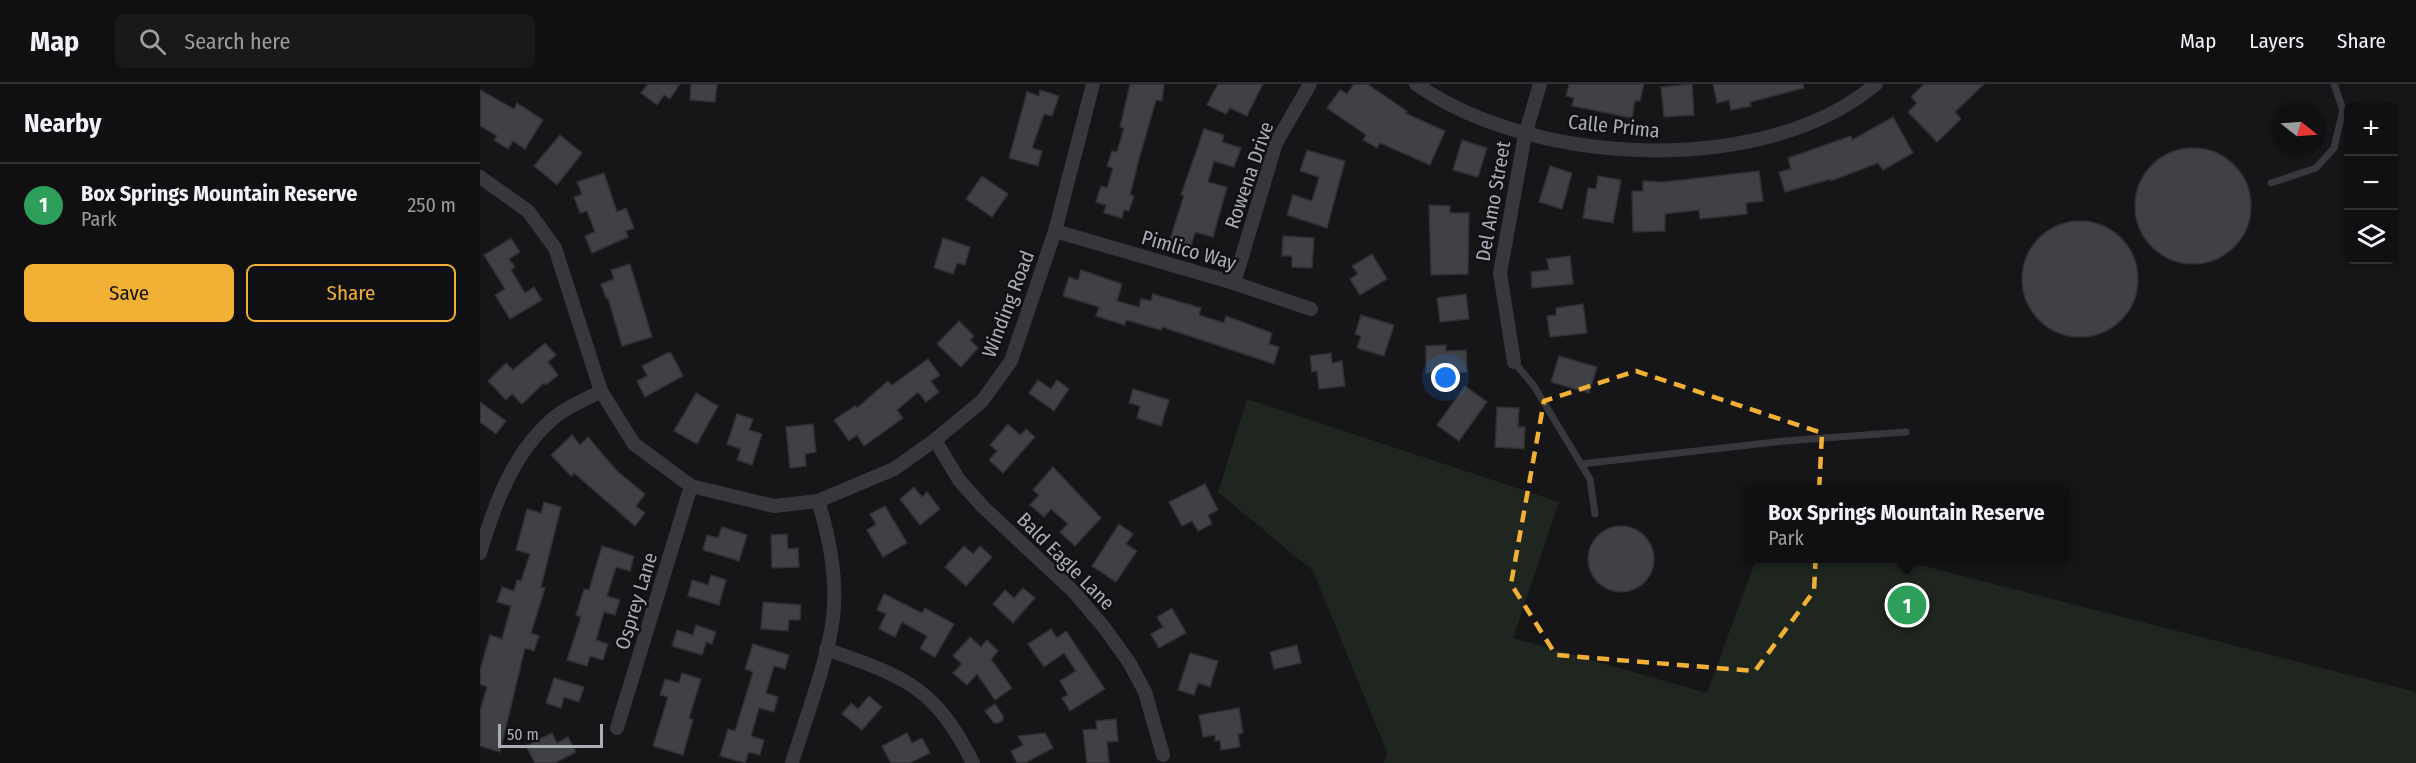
<!DOCTYPE html>
<meta charset="utf-8">
<style>
:root{--surface:#101012;--page:#19191b;--text:#f1f3f6;--muted:#9c9d9f;--line:#303032;--accent:#f2b134}
body{margin:0;font-family:"Fira Sans Condensed",sans-serif;background:var(--page);color:var(--text)}
.controls{position:absolute;right:18px;top:18px;display:grid;overflow:hidden;border-radius:9px;box-shadow:0 2px 4px #0004}
.controls button{width:54px;height:54px;display:grid;place-items:center;padding:0;border:0;border-bottom:2px solid var(--line);background:var(--surface);color:var(--text);font:30px sans-serif}
.compass{position:absolute;left:1792px;top:18px;width:54px;height:54px;border-radius:50%;background:var(--surface);box-shadow:0 2px 4px #0004;rotate:107deg}
.scale{position:absolute;left:18px;bottom:15px;width:105px;box-sizing:border-box;padding-left:6px;border:3px solid #a8adb8;border-top:0;font-size:16px;line-height:21px;white-space:nowrap;color:#a8adb8;-webkit-text-stroke:4px #111113;paint-order:stroke}
.you{position:absolute;left:966px;top:294px;width:21px;height:21px;margin:-15px;border:4px solid #fff;border-radius:50%;background:#1a73e8;box-shadow:0 0 0 9px #1a73e833}
.badge{display:grid;place-items:center;width:39px;height:39px;border-radius:50%;background:var(--accent);color:#fff;font-size:20px;font-weight:700}
.pin{position:absolute;translate:-50% -50%;border:3px solid #fff;box-shadow:0 2px 6px #0006}
.popup{position:absolute;left:1263px;top:401px;width:327px;height:78px;box-sizing:border-box;display:grid;place-content:center;border-radius:9px;background:var(--surface);filter:drop-shadow(0 2px 4px #0005);font-size:20px;white-space:nowrap;color:var(--muted)}
.popup b{font-size:22px;color:var(--text)}
.popup::after{content:'';position:absolute;left:50%;top:100%;margin-left:-12px;border:12px solid transparent;border-top-color:var(--surface)}
.list{margin:0;padding:0;list-style:none}
h2{display:flex;justify-content:space-between;align-items:center;height:78px;margin:0;padding:0 24px;font-size:26px}
h2 small{font-size:20px;font-weight:400;color:var(--muted)}
.list li{display:grid;grid-template-columns:39px 1fr auto;gap:18px;align-items:center;box-sizing:border-box;height:84px;padding:0 24px;border-top:2px solid var(--line)}
.list b{display:block;font-size:22px;white-space:nowrap}
.list p{margin:0;font-size:20px;white-space:nowrap;color:var(--muted)}
.list em{font-size:20px;font-style:normal;color:var(--muted)}
.actions{display:flex;gap:12px;padding:18px 24px}
.actions a{flex:1;padding:14px 0;border:2px solid var(--accent);border-radius:9px;text-align:center;font-size:21px;color:var(--accent)}
.actions .main{background:var(--accent);color:#111}
.icon{flex:none;width:33px;height:33px;fill:none;stroke:currentColor;stroke-width:2;stroke-linecap:round;stroke-linejoin:round}
.map{position:relative;flex:none;width:1936px;height:679px;overflow:hidden}
header{display:flex;align-items:center;gap:36px;box-sizing:border-box;height:84px;padding:0 30px;background:var(--surface);border-bottom:2px solid var(--line)}
header strong{font-size:28px}
nav{display:flex;gap:33px;margin-inline-start:auto;font-size:21px}
.search{width:420px;height:54px;background:var(--page);display:flex;align-items:center;gap:15px;box-sizing:border-box;padding:0 21px;border-radius:9px;color:var(--muted);font-size:22px}
main{display:flex}
aside{flex:1;background:var(--surface)}
.map>svg:first-child{display:block}
</style>
<header>
<strong>Map</strong>
<div class="search"><svg class="icon" aria-label="search" viewBox="0 0 24 24"><circle cx="10" cy="10" r="6"/><path d="M15 15l6 6"/></svg>Search here</div>
<nav><a>Map</a><a>Layers</a><a>Share</a></nav>
</header>
<main>
<aside>
<h2>Nearby<small></small></h2>
<ul class="list">
<li><span class="badge" style="background:#2e9e5b">1</span><div><b>Box Springs Mountain Reserve</b><p>Park</p></div><em>250 m</em></li>
</ul>
<div class="actions"><a class="main">Save</a><a>Share</a></div>
</aside>
<div class="map">
<svg width="1936" height="679" viewBox="0 0 1936 679">
<rect width="100%" height="100%" fill="#161618"/>
<path fill="#1e261f" d="M767,315L1079,418L1033,554L1227,609L1276,475H1416L1936,608V679H904L907,668L833,487L738,408Z"/>
<g fill="#404145" stroke="#303034" stroke-width="1.5">
<path d="M168,0H200L190,15L184,11L177,21L161,9Z"/>
<path d="M211,0H237L235,18L210,16Z"/>
<path d="M650,0H684L682,17L676,16L659,75L650,111L654,112L649,127L644,126L642,134L624,129L626,121L616,118L621,102L627,104L633,84L627,82L632,67L637,68L644,44L640,43Z"/>
<path d="M738,0H783L767,32L750,24L746,30L727,21Z"/>
<path d="M874,0H887L927,27L925,29L965,47L950,81L900,59L897,64L883,56L886,51L847,24L860,6L867,10Z"/>
<path d="M1089,0H1164L1160,17H1155L1152,34L1092,22L1094,14L1086,12Z"/>
<path d="M1212,0L1214,31L1184,33L1181,3Z"/>
<path d="M1233,0H1323L1324,4L1270,18L1271,22L1251,26L1249,16L1237,19Z"/>
<path d="M1444,0H1504L1475,28L1481,35L1457,58L1428,28L1437,19L1431,13Z"/>
<path d="M0,6L34,25L37,19L63,36L45,65L33,57L28,65L14,56L17,52L0,42Z"/>
<path d="M560,6L579,12L572,32L564,30L552,64L562,67L558,82L529,74L547,8L559,12Z"/>
<path d="M1413,33L1433,69L1403,86L1398,79L1351,97V95L1305,108L1299,88L1311,85L1308,74L1371,52L1372,56Z"/>
<path d="M724,45L744,51L742,58L761,64L754,83L734,77L728,98L747,103L733,153L715,148L711,162L690,156L704,111H701Z"/>
<path d="M80,51L102,69L77,101L54,82Z"/>
<path d="M982,56L1007,64L998,93L973,86Z"/>
<circle cx="1713" cy="122" r="58"/>
<path d="M827,66L865,77L847,144L807,131L813,111L832,117L839,93L820,87Z"/>
<path d="M1070,82L1092,89L1082,125L1059,118Z"/>
<path d="M1279,87L1283,117L1266,119L1267,130L1220,135L1219,126L1185,130V147L1153,148L1152,107H1163V97L1184,98Z"/>
<path d="M124,89L137,128L146,124L154,144L146,147L148,153L112,169L105,152L115,148L107,127L100,129L94,113L102,110L97,98Z"/>
<path d="M502,92L528,110L512,133L486,115Z"/>
<path d="M1118,92L1141,96L1133,139L1103,134L1108,104L1116,105Z"/>
<path d="M949,121L970,122V129H989L988,190L951,191Z"/>
<circle cx="1600" cy="195" r="58"/>
<path d="M803,152L834,154L832,184L812,183V172H802Z"/>
<path d="M31,154L40,168L29,175L35,183L31,186L45,209L54,203L62,216L30,235L15,211L25,205L4,171Z"/>
<path d="M463,154L490,163L485,181L477,179L473,190L454,184Z"/>
<path d="M892,170L907,195L880,211L870,195L878,190L872,182Z"/>
<path d="M1090,172L1093,200L1052,204L1051,188L1069,186L1067,175Z"/>
<path d="M150,180L172,253L142,262L128,214H126L121,200L134,195L131,186Z"/>
<path d="M601,186L642,200L637,217L659,223L661,215L671,217L673,210L721,224L719,231L744,239L746,232L792,249L789,260L799,263L794,280L682,243L681,246L646,236L645,241L616,232L619,223L583,212L589,193L598,196Z"/>
<path d="M986,210L989,235L960,238L957,214Z"/>
<path d="M1103,220L1107,249L1070,253L1067,232L1076,231V224Z"/>
<path d="M881,231L914,241L904,272L877,264L881,252L875,250Z"/>
<path d="M479,237L494,252L490,256L498,264L481,283L457,260Z"/>
<path d="M65,259L76,271L68,278L78,291L66,301L64,299L42,320L32,310L26,316L8,297L26,279L33,286Z"/>
<path d="M966,261V267L986,266L987,288L946,289V262Z"/>
<path d="M187,269H191L203,292L165,313L157,297L167,292L162,282Z"/>
<path d="M851,269L852,279L862,277L865,302L839,305L837,287L832,288L830,272Z"/>
<path d="M1079,272L1117,283L1109,309L1071,298Z"/>
<path d="M448,275L460,291L451,297L459,308L446,318L438,308L417,326L423,334L384,362L377,351L369,357L354,336L375,322L377,324L408,297L412,301Z"/>
<path d="M558,296L571,305L577,296L589,305L574,327L549,309Z"/>
<path d="M985,302L1007,318L979,357L957,341Z"/>
<path d="M653,305L689,316L681,342L657,334L660,322L649,319Z"/>
<path d="M216,309L238,322L217,360L194,347Z"/>
<path d="M0,318L26,337L16,350L0,338Z"/>
<path d="M1017,323L1039,324L1038,343H1045L1044,365L1015,363Z"/>
<path d="M257,330L273,335L269,346L282,350L272,381L257,376L261,365L247,360Z"/>
<path d="M333,340L336,368L325,370L326,382L310,384L306,343Z"/>
<path d="M528,340L540,351L546,345L555,353L523,389L509,376L517,367L510,361Z"/>
<path d="M92,351L100,361L108,353L137,387L165,410L156,422L165,429L155,442L94,389L91,392L71,371Z"/>
<path d="M573,383L621,434L595,462L580,448L588,440L571,425L564,433L550,421L559,411L553,406Z"/>
<path d="M725,400L738,426L728,431L732,440L718,447L712,437L702,442L689,418Z"/>
<path d="M434,403L442,413L447,408L460,425L440,441L420,415Z"/>
<path d="M64,418L81,423L61,503L65,504L51,549L59,552L54,567L45,564L20,668L0,662V627L7,603L0,600V586L10,551L22,555L31,522L17,518L22,503L34,507L37,496L41,497L50,470L36,466L47,425L61,429Z"/>
<path d="M405,422L427,459L403,473L387,446L396,440L390,430Z"/>
<path d="M639,440L653,450L646,460L657,467L636,498L612,482Z"/>
<circle cx="1141" cy="475" r="33"/>
<path d="M242,443L267,451L259,477L223,466L227,451L238,454Z"/>
<path d="M307,450L308,465L318,464L319,483L292,484L291,451Z"/>
<path d="M122,462L154,472L150,487L136,483L127,512L140,516L135,531L124,528L116,556L128,560L123,576L110,572L107,582L87,576L101,533L96,531L104,505L109,506Z"/>
<path d="M484,462L493,470L500,462L512,473L486,502L465,483Z"/>
<path d="M231,491L246,496L239,521L208,512L212,496L228,501Z"/>
<path d="M543,504L555,514L533,539L513,520L525,506L534,514Z"/>
<path d="M404,510L442,529L445,524L474,540L455,573L440,565L447,552L422,538L415,553L399,545L406,530L397,526Z"/>
<path d="M283,518L321,521L320,536H309L308,547L281,545Z"/>
<path d="M692,524L706,549L679,564L671,550L683,543L677,533Z"/>
<path d="M216,541L236,548L232,560L226,558L222,571L192,562L197,546L213,551Z"/>
<path d="M571,545L577,554L586,547L625,605L590,627L582,614L588,611L580,597L596,587L584,569L564,583L548,560Z"/>
<path d="M490,553L501,563L507,556L518,567L511,575L532,604L515,616L497,590L487,601L473,589L482,580L473,572Z"/>
<path d="M273,560L309,571L305,585L294,582L286,609L298,613L294,628L279,624L271,652L284,656L280,671L269,668L265,679L240,672L248,645L255,647L273,588L265,585Z"/>
<path d="M817,561L821,579L794,585L790,568Z"/>
<path d="M710,569L738,577L730,603L718,599L714,611L698,606Z"/>
<path d="M202,589L221,595L209,634L213,636L203,671L173,662L188,613L180,611L185,595L199,599Z"/>
<path d="M74,594L104,603L99,618L84,613L81,624L66,619Z"/>
<path d="M389,612L402,623L382,646L362,630L371,619L378,625Z"/>
<path d="M515,620L523,632V636L519,639H514L505,627Z"/>
<path d="M759,624L763,649L758,650L760,663L741,666L740,656L735,657V651L723,653L719,631Z"/>
<path d="M636,635L638,657L627,658L629,679H607L603,646L617,645L616,637Z"/>
<path d="M72,649L77,659L88,653L96,668L75,679H55L46,662Z"/>
<path d="M427,649L432,659L442,654L450,669L430,679H411L402,662Z"/>
<path d="M565,649L573,664L545,679H537L531,667L543,661L538,652Z"/>
</g>
<g fill="none" stroke-linecap="round" stroke-linejoin="round">
<g stroke="#37383d" stroke-width="7">
<path d="M1791,99L1836,84L1854,64L1863,26L1854,0"/>
<path d="M1034,278L1054,302L1110,395L1115,430"/>
<path d="M1101,380L1304,357L1426,348"/>
</g>
<g stroke="#37383d" stroke-width="14">
<path d="M936,0C1052,82 1284,95 1396,0"/>
<path d="M0,93L48,127L75,164L121,307L154,360L211,402L294,422L338,417L414,385L455,356L502,317L531,277L575,147L613,0"/>
<path d="M575,147L754,199L831,225"/>
<path d="M754,199L796,59L830,0"/>
<path d="M1034,278L1020,189L1045,51L1060,0"/>
<path d="M455,356L479,396L503,423L593,507L623,542L649,578L665,608L683,671"/>
<path d="M0,469C15,419 34,366 76,332C89,322 107,315 121,307"/>
<path d="M346,565C423,592 455,602 493,679"/>
<path d="M137,644L211,402"/>
<path d="M312,679C325,635 352,567 354,522C356,486 349,452 338,417"/>
</g>
</g>
<path fill="none" stroke="#f2b134" stroke-width="4.5" stroke-dasharray="12 8" stroke-linejoin="round" d="M1156,287L1342,349L1334,507L1275,587L1076,571L1031,500L1064,317Z"/>
<g text-anchor="middle" stroke-width="5" stroke-linejoin="round" paint-order="stroke">
<g font-size="20" fill="#a8adb8" stroke="#111113">
<text transform="translate(1134 42) rotate(6)" y="7">Calle Prima</text>
<text transform="translate(769 91) rotate(-71)" y="7">Rowena Drive</text>
<text transform="translate(1013 117) rotate(-80)" y="7">Del Amo Street</text>
<text transform="translate(709 166) rotate(16)" y="7">Pimlico Way</text>
<text transform="translate(528 220) rotate(-69)" y="7">Winding Road</text>
<text transform="translate(586 477) rotate(45)" y="7">Bald Eagle Lane</text>
<text transform="translate(156 517) rotate(-73)" y="7">Osprey Lane</text>
</g>
</g>
</svg>
<div class="controls">
<button>+</button>
<button>−</button>
<button><svg class="icon" aria-label="layers" viewBox="0 0 24 24"><path d="M12 4l9 5-9 5-9-5zM3 14l9 5 9-5"/></svg></button>
</div>
<svg class="compass" viewBox="-18 -18 36 36"><path d="M0-13l5 13h-10z" fill="#e53935"/><path d="M0 13l5-13h-10z" fill="#9c9d9f"/></svg>
<div class="scale">50 m</div>
<div class="you"></div>
<div class="pin badge" style="left:1427px;top:521px;background:#2e9e5b">1</div>
<div class="popup"><b>Box Springs Mountain Reserve</b>Park</div>
</div>
</main>
